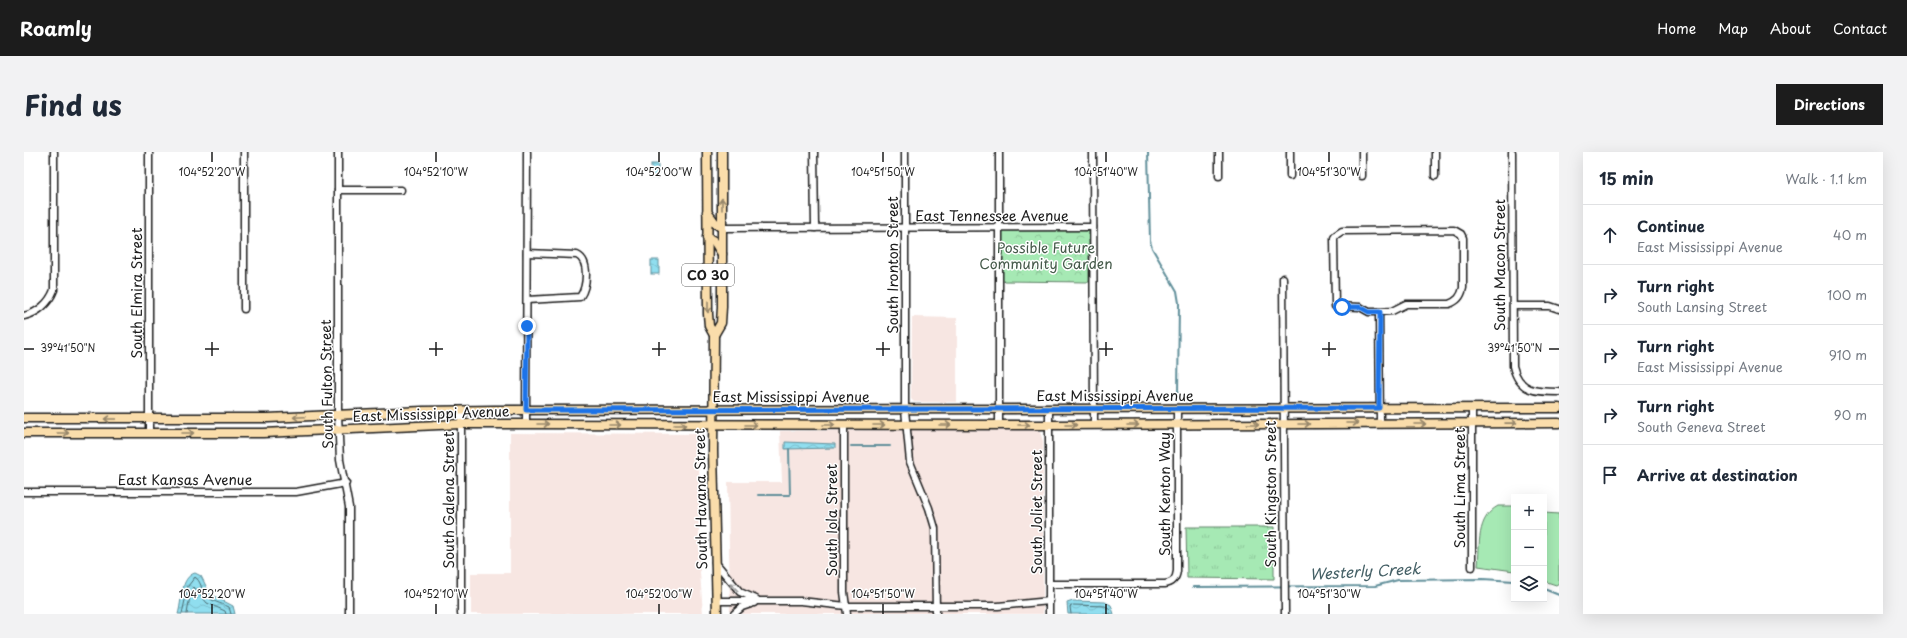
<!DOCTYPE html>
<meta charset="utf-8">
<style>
:root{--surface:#fff;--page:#f2f2f3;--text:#1f2937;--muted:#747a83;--line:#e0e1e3;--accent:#1c1c1c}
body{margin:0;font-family:"Playpen Sans",sans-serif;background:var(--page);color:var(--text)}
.controls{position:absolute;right:12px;bottom:12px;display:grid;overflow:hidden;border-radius:0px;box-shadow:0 4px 16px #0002}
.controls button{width:36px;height:36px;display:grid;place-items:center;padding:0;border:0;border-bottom:1px solid var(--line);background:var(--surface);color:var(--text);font:20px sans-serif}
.stop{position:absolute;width:12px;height:12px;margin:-9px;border:3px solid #1a73e8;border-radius:50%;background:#fff}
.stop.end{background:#1a73e8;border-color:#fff;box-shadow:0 1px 4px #0008}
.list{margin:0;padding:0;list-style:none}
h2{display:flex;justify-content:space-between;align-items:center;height:52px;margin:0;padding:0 16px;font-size:17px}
h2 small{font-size:13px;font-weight:400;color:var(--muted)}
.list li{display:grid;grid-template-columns:26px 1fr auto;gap:12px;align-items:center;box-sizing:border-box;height:60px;padding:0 16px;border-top:1px solid var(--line)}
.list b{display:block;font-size:15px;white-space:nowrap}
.list p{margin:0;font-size:13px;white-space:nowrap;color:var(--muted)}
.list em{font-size:13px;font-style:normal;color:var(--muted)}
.icon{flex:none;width:22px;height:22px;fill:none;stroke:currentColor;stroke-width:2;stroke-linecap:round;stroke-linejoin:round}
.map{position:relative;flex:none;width:1535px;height:462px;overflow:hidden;border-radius:0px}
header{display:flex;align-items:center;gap:24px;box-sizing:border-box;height:56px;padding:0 20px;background:var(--accent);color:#fff}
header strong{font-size:19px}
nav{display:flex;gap:22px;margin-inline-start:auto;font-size:14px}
.intro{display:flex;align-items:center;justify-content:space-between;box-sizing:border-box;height:96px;padding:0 24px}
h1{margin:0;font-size:28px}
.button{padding:10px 18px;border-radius:0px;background:var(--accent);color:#fff;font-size:14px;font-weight:700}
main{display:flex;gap:24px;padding:0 24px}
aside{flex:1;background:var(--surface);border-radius:0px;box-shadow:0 4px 16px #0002}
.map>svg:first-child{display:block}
</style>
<header>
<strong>Roamly</strong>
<nav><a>Home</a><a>Map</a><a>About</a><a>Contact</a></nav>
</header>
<div class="intro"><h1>Find us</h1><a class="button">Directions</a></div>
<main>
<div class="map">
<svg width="1535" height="462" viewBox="0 0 1535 462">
<defs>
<pattern id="grass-tufts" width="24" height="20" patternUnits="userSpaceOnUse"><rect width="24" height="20" fill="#a6e9b4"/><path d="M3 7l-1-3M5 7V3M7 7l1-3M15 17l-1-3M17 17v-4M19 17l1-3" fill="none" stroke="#8ec79a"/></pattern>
<pattern id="park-crowns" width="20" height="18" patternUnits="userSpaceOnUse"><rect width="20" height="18" fill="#a6e9b4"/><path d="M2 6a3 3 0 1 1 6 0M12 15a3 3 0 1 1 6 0" fill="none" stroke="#8ec79a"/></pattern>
<pattern id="water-waves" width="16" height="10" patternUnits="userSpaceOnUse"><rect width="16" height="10" fill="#90deef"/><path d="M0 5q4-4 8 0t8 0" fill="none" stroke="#7cbecc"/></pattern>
</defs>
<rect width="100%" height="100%" fill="#fff"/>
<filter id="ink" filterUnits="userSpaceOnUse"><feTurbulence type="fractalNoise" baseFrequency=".025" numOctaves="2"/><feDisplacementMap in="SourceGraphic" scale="8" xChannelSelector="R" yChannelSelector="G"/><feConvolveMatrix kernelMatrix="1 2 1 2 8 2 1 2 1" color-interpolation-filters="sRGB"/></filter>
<g filter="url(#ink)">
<g fill="#f7e6e2">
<path d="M888,165L933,166V250H890L887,247Z"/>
<path d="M1008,277L1016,280L1019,289V462H706L704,330H758L756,279Z"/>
<path d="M486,281L672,282L675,285V406L679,462H447V421H486Z"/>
</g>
<path fill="url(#grass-tufts)" stroke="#618268" d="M1162,375H1250V427L1163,426Z"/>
<path fill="url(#park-crowns)" stroke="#618268" d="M978,78H1065V130L978,129Z"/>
<g fill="#a6e9b4" stroke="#618268">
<path d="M1474,354H1490V419L1454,414C1456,393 1452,366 1474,354Z"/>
<path d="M1520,361L1535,362V431L1532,433L1520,429Z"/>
</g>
<g fill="url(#water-waves)" stroke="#62909b">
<rect x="627" y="12" width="7" height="14"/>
<rect x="627" y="108" width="8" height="14"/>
<path d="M761,290L811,292V296L761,297Z"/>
<path d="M171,421L177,424L186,442L209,454L211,462H154C158,450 156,425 171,421Z"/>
<path d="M1049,449L1081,450L1087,453L1090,462H1044L1043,451Z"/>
</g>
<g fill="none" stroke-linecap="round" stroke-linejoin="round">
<g stroke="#4a6a70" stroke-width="1">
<path d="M158,462L164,434L171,425C177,429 177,437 181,442C187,450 197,451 205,455L207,462"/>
<path d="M163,462L166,444L170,435L183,451L201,459L202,462"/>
<path d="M1047,462L1046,455L1049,453L1081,454L1085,456L1086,462"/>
</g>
<g stroke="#62909b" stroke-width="2">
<path d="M1124,0L1126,89L1128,96L1153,139L1155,151L1154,242"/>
<path d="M827,294H866"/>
<path d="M734,343H766L765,297"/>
<path d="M1169,435L1351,434L1374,428L1459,427L1490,429"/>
<path d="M1520,437L1535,443"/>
</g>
<defs>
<g id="minor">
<path d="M125,0V281"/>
<path d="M220,0V157"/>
<path d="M314,0V263L316,308L325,355V462"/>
<path d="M790,0L791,76"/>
<path d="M881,0V258L886,310L905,356L911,376L912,462"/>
<path d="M1069,0L1070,273"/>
<path d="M1195,0V24"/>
<path d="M1266,0V24"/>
<path d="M1338,0V24"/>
<path d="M1411,0V24"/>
<path d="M1488,0L1489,214C1495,240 1512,240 1535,240"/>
<path d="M314,38H377"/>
<path d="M698,76L1069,75"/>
<path d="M1430,78L1437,82L1439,86V136C1437,145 1433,149 1425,152H1382L1368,159L1355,160H1345L1336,155L1311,154L1310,86L1312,83L1318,79Z"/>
<path d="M1259,126L1261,462"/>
<path d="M503,148L556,145C563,135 566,109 553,103L503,101"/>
<path d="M1489,154H1526L1535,157"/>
<path d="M1355,160L1356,271"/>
<path d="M0,164C14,161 25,151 30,138V0"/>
<path d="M502,272L503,0"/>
<path d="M820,273V440L823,462"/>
<path d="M975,273V0"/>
<path d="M0,340H272L322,331"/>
<path d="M691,410L716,440L732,447"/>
<path d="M1448,415V256"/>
<path d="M1026,432H1141C1149,431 1152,427 1153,419V257"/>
<path d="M693,449H777L822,454H974L1026,449"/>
<path d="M437,462V258"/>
<path d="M710,462L718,455L730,451"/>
<path d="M1025,462V257"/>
</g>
<g id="major">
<path d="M683,0L684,162L685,174L690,183L689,299L693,462"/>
<path d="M683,60L692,72L698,76"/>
<path d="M683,85L690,89L698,102"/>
<path d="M690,183L697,171L698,155V0"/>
<path d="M0,266H244L399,259L470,258L1535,256"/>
<path d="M0,281H239L437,272L1025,273L1535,271"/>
</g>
</defs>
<use href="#minor" stroke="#1c1c1c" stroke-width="9"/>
<use href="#major" stroke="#1c1c1c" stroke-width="11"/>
<use href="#minor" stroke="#fff" stroke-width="6"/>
<use href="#major" stroke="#faddab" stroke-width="8"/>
</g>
<defs><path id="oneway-shaft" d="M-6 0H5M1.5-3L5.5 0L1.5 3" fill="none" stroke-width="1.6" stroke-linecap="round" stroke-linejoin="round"/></defs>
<g stroke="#96866b">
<use href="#oneway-shaft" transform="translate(698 52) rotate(-90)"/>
<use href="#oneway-shaft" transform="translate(684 155) rotate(90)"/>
<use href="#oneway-shaft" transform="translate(275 265) rotate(177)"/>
<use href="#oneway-shaft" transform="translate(86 267) rotate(180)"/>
<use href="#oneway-shaft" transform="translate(1328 271)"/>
<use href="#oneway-shaft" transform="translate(1487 271) rotate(-1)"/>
<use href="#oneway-shaft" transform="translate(519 272)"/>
<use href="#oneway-shaft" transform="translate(1229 272)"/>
<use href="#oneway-shaft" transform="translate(1280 272)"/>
<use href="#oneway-shaft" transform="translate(1396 272)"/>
<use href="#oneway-shaft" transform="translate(591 273)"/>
<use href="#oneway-shaft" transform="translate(656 273)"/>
<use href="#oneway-shaft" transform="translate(727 273)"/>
<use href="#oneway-shaft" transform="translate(805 273)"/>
<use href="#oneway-shaft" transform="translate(855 273)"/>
<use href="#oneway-shaft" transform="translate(921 273)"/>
<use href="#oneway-shaft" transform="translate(1000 273)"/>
<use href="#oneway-shaft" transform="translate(1047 273)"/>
<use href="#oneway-shaft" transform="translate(1109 273)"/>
<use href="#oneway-shaft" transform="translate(39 281)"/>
<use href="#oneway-shaft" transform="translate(164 281)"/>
</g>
<use stroke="#999" href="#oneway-shaft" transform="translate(710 435) rotate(-133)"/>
</g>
<g fill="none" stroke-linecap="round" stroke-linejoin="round" filter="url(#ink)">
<path stroke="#1a73e8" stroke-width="5" d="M503,174L502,258L1355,256L1356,160H1345L1336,155H1318"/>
</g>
<path fill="none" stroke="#1c1c1c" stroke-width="1.5" d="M188,0V10M412,0V10M635,0V10M859,0V10M1082,0V10M1305,0V10M188,190V204M412,190V204M635,190V204M859,190V204M1082,190V204M1305,190V204M0,197H10M181,197H195M405,197H419M628,197H642M852,197H866M1075,197H1089M1298,197H1312M1525,197H1535M188,452V462M412,452V462M635,452V462M859,452V462M1082,452V462M1305,452V462"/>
<g text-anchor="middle" stroke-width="3" stroke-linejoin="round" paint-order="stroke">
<rect fill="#fff" stroke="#606060" stroke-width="1" x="658" y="112" width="52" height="22" rx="3"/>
<g font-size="13" font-weight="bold" fill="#1c1c1c">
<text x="684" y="128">CO 30</text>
</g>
<g font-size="14" fill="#1c1c1c" stroke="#fff">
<text x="968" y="69">East Tennessee Avenue</text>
<text transform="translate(869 113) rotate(-90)" y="5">South Ironton Street</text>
<text transform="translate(1476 113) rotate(-90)" y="5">South Macon Street</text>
<text transform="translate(113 141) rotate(-90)" y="5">South Elmira Street</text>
<text transform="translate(303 232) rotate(-91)" y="5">South Fulton Street</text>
<text x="1091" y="249">East Mississippi Avenue</text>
<text x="767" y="250">East Mississippi Avenue</text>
<text transform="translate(407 262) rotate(-2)" y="5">East Mississippi Avenue</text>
<text x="161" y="333">East Kansas Avenue</text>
<text transform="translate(1436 336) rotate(-90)" y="5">South Lima Street</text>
<text transform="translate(1141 342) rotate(-90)" y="5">South Kenton Way</text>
<text transform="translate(1247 342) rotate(-90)" y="5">South Kingston Street</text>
<text transform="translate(677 347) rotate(-91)" y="5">South Havana Street</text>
<text transform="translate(425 348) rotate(-90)" y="5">South Galena Street</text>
<text transform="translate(1013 360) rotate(-90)" y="5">South Joliet Street</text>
<text transform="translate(808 368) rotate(-90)" y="5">South Iola Street</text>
</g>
<g font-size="14" fill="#455a4a" stroke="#fff">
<text x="1022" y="101">Possible Future<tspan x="1022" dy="16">Community Garden</tspan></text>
</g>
<g font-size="15" font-style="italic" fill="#456066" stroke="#fff">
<text transform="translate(1341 420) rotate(-3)" y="5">Westerly Creek</text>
</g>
</g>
<g font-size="10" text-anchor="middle" fill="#1c1c1c" stroke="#fff" stroke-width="3" stroke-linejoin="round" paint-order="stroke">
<text x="188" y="24">104°52'20"W</text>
<text x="412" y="24">104°52'10"W</text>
<text x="635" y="24">104°52'00"W</text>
<text x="859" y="24">104°51'50"W</text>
<text x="1082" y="24">104°51'40"W</text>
<text x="1305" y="24">104°51'30"W</text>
<text x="44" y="200">39°41'50"N</text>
<text x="1491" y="200">39°41'50"N</text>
<text x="188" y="446">104°52'20"W</text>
<text x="412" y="446">104°52'10"W</text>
<text x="635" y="446">104°52'00"W</text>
<text x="859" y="446">104°51'50"W</text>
<text x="1082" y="446">104°51'40"W</text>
<text x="1305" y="446">104°51'30"W</text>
</g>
</svg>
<div class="controls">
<button>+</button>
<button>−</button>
<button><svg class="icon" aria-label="layers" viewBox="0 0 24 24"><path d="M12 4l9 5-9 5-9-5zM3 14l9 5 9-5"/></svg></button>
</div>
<div class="stop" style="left:1318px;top:155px"></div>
<div class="stop end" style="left:503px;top:174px"></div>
</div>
<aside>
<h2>15 min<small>Walk · 1.1 km</small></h2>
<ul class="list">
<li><svg class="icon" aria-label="ahead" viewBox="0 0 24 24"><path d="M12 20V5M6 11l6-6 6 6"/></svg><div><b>Continue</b><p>East Mississippi Avenue</p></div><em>40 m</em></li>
<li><svg class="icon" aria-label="right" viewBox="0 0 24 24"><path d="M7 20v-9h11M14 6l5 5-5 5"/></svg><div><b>Turn right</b><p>South Lansing Street</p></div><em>100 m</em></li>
<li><svg class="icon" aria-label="right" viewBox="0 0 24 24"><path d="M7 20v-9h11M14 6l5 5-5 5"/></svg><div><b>Turn right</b><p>East Mississippi Avenue</p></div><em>910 m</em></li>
<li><svg class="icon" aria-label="right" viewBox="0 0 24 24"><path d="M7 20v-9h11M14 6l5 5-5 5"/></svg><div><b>Turn right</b><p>South Geneva Street</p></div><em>90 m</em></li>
<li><svg class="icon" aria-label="arrive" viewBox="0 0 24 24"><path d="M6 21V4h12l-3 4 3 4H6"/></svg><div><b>Arrive at destination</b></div></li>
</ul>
</aside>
</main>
